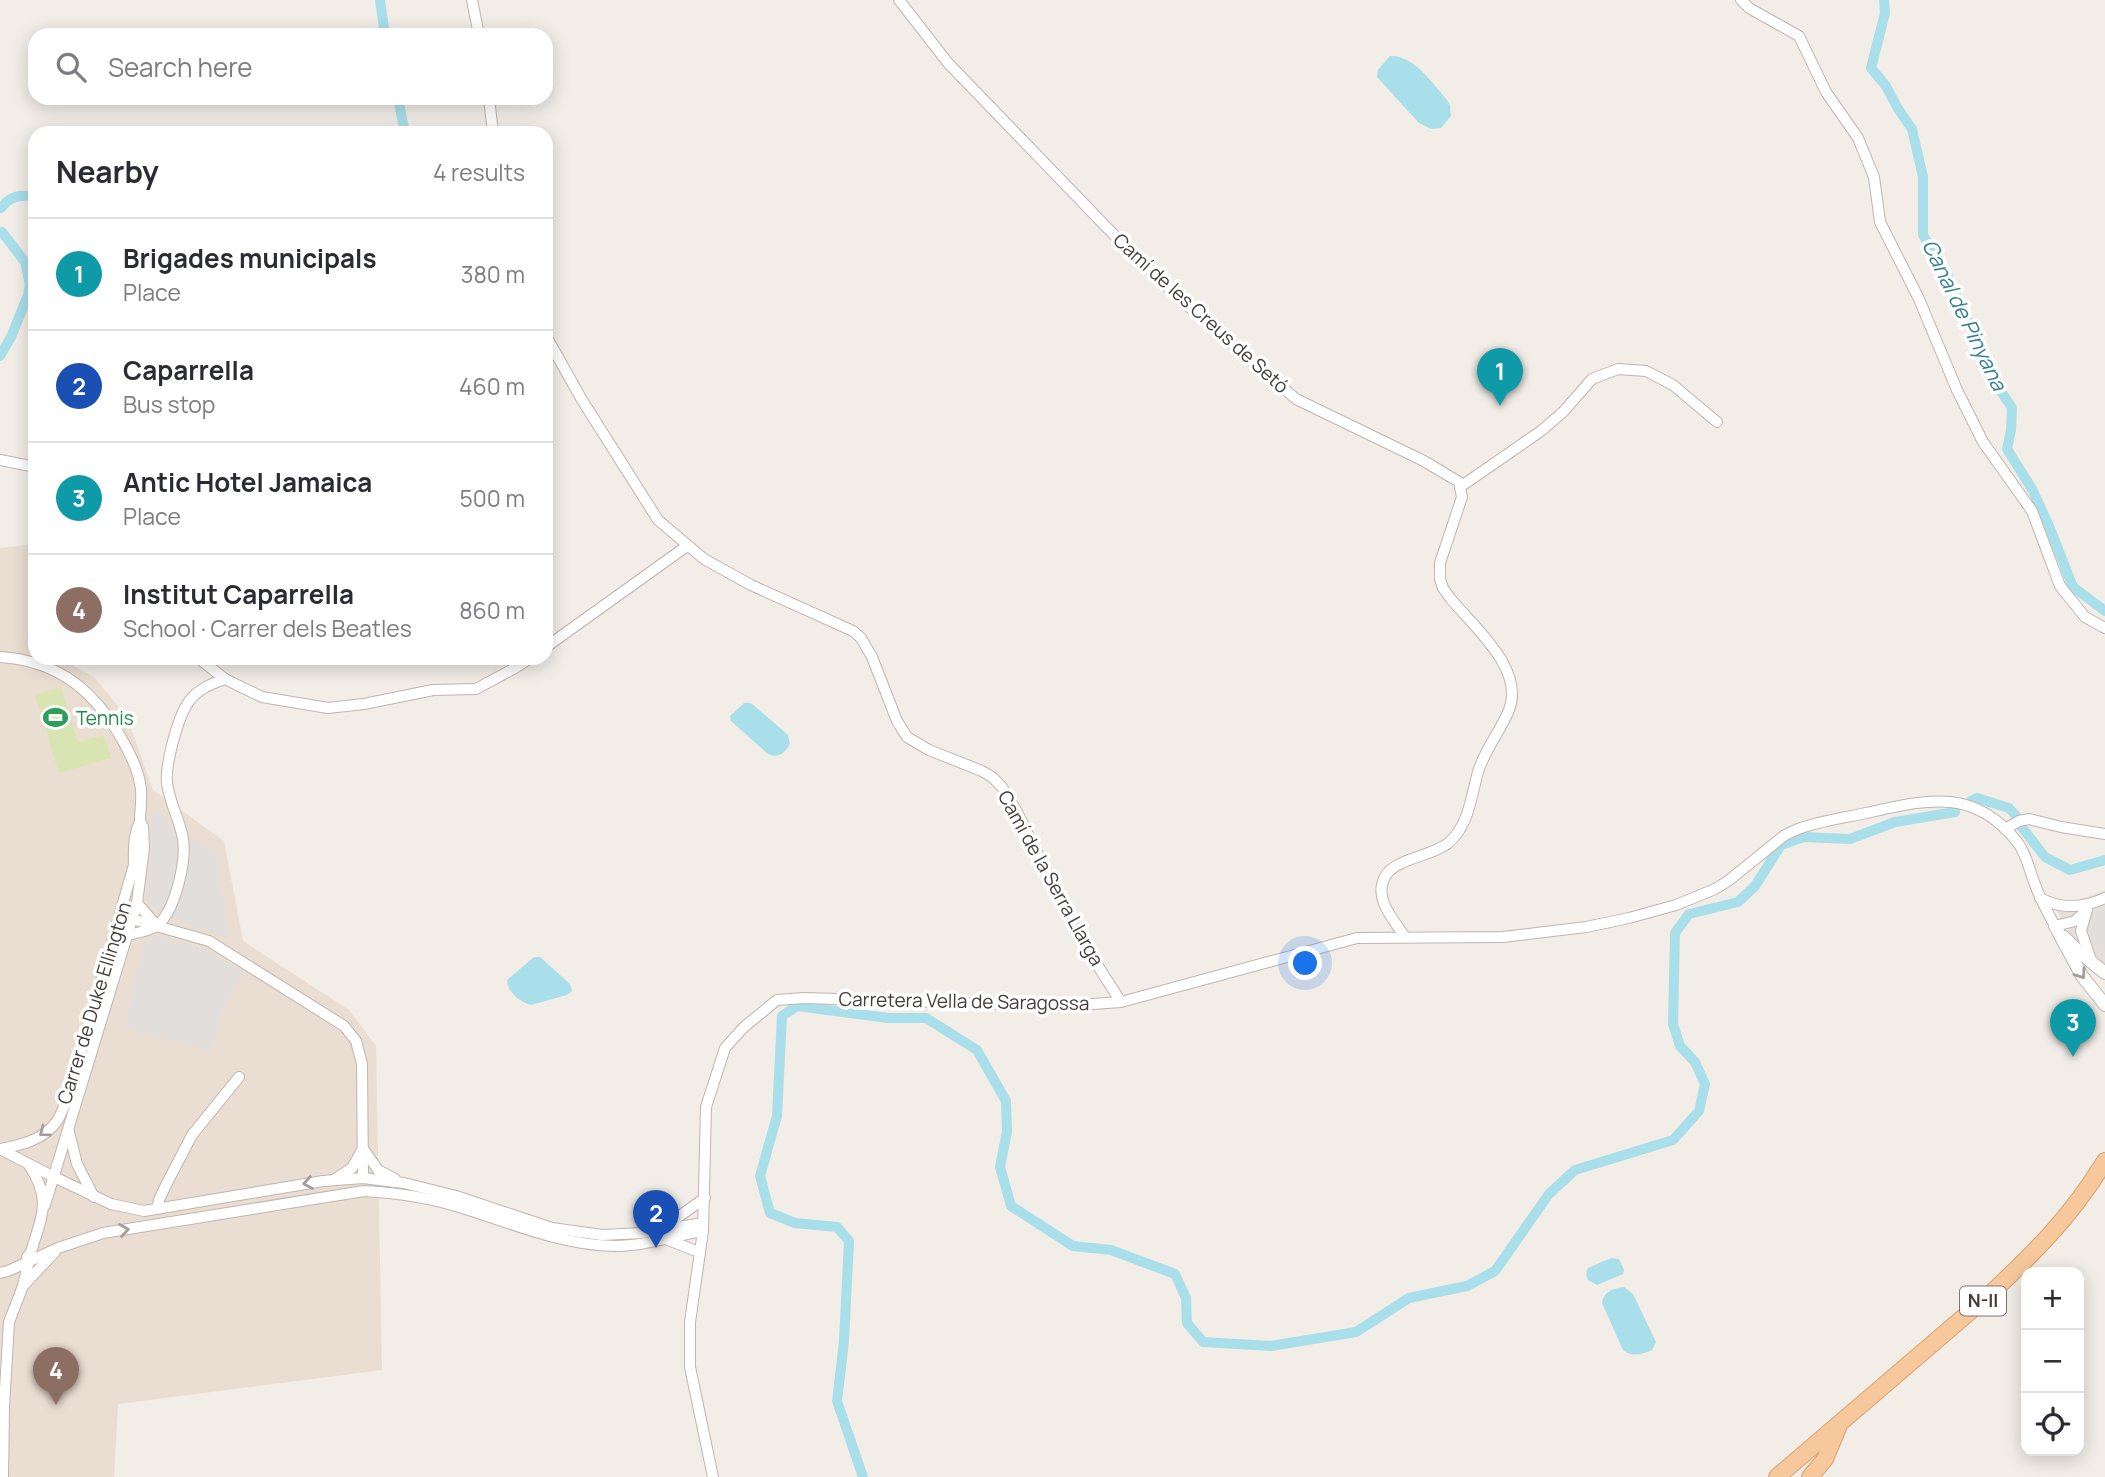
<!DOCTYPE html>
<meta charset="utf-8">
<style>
:root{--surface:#fff;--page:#f2f2f3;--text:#2b2b33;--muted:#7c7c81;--line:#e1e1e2;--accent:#ea2635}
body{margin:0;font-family:Manrope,sans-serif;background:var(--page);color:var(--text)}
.controls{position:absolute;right:21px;bottom:21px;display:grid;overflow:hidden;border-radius:14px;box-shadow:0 4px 18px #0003}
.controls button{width:63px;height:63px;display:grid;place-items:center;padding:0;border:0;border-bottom:2px solid var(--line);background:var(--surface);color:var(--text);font:35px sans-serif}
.you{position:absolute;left:1306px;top:964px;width:24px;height:24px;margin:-18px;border:5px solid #fff;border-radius:50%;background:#1a73e8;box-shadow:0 0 0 10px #1a73e833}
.badge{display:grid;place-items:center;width:46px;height:46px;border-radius:50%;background:var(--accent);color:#fff;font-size:23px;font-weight:700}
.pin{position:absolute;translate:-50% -58px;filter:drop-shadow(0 2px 4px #0008)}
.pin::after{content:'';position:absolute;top:37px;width:24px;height:21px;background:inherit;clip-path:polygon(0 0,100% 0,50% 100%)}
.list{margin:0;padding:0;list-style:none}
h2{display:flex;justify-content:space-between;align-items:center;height:91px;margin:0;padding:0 28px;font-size:30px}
h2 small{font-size:23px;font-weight:400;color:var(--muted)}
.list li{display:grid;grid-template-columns:46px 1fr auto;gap:21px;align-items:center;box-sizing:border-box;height:112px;padding:0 28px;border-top:2px solid var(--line)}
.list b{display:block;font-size:26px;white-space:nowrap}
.list p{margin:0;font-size:23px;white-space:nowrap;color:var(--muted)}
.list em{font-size:23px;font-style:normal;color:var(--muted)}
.icon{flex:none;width:38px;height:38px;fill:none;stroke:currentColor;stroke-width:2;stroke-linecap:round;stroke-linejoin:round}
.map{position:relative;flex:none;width:2105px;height:1477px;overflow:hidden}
.search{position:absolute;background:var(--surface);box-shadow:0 4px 18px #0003;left:28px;top:28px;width:525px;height:77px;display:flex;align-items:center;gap:18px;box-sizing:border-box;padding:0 24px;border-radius:21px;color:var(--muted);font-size:26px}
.panel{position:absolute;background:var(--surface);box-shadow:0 4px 18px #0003;left:28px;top:126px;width:525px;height:539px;border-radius:21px}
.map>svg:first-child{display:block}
</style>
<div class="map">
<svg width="2105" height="1477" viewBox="0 0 2105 1477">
<rect width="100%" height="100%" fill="#f2ede7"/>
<path fill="#e5dfdc" d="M2105,890V968L2072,937L2048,896L2067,902L2080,900Z"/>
<path fill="#eaded2" d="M35,544V658H59L94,677L127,717L153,790L224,841L243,941L349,1010L376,1046L382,1370L118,1404L114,1477H0V548Z"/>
<path fill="#d9e4b3" d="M61,687L78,742L104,735L111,758L59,773L35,695Z"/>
<g fill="#e1dedc">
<path d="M151,812L164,814L179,841L176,882L168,903L160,915L147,899Z"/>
<path d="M188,836L217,853L228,938L171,918L183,893L189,843Z"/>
<path d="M2105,911V957L2091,941L2090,935V926L2093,921L2098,914Z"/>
<path d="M155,936L208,950L245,972L222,1010L212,1051L125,1028L144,940Z"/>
</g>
<g fill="#a8dfeb">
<path d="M1390,56C1414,55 1433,84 1447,100L1450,106L1451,116L1441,128L1431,129L1419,123L1377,77L1378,70Z"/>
<path d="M744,703H751L788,735L790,744C785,752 779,759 768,754L731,721L730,716Z"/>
<path d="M534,957H540L570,984L572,991L567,995L531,1005C520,1002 507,992 507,980Z"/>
<path d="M1611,1258L1619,1259L1624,1270L1623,1274L1597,1285L1588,1280L1586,1274L1588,1268Z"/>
<path d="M1624,1287L1633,1294L1656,1342L1652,1350C1642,1354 1632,1358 1623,1350L1602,1303C1603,1292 1614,1288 1624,1287Z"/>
</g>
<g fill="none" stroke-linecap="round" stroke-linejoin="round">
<g stroke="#a8dfeb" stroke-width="10">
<path d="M380,0L385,35"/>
<path d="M1884,0L1885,13L1871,68L1886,86L1897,107L1912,129L1923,177V235L1947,274L1993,379L2012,408L2011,430L2007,449L2032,489L2049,526L2073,587L2105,611"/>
<path d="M398,98L405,133"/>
<path d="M1,208C10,196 20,194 35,197"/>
<path d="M0,356L11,337L28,295L30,285L25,262L2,232"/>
<path d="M1971,801L1977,798L2009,808L2017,817"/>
<path d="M2020,825L2045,857L2070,870L2105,860"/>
<path d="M863,1477L837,1401L844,1341L849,1241L837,1227L795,1223L770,1213L760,1176L777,1116L782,1016L797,1006L888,1018H926L977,1050L1006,1101L1007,1132L1000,1167L1011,1206L1073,1246L1111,1250L1175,1274L1186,1298L1187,1323L1203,1342L1271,1346L1356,1332L1409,1298L1467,1286L1495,1271L1549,1194L1575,1170L1673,1140L1699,1111L1705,1084L1695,1062L1680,1046L1673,1024L1675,933L1689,914L1738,902L1755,886L1781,845L1804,837L1850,839L1895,822L1955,812"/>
</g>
<defs>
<g id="minor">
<path d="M472,0L479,35"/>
<path d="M899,0L948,63L1116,237L1180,299L1296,399L1424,461L1459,482L1462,497L1440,563V579L1443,588L1450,598C1474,627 1525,669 1509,710C1500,732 1485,749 1478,772C1471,796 1469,827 1447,844C1431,856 1396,859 1386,875C1372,897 1393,919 1405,937"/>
<path d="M1741,0L1749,8L1799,36L1826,92L1858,138L1874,177L1880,222L1919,299L1957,390L1983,442L2032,511L2060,586L2085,617L2105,628"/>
<path d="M489,98L493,133"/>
<path d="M546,336L582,400L658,520L704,559L751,585L853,631L861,638L872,657L897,721L907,737L929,750L982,771L992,777L1002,787L1016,810L1076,932L1121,1002"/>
<path d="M0,460L35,467"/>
<path d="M1460,487L1541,431L1563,412L1592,379L1618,369L1646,371L1673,385L1717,422"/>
<path d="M546,647L687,546"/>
<path d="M0,657C60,661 96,692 124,743C132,758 139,772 141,789C142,800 140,811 140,822C132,836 134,860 134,876"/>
<path d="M198,658L225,679L262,697L328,708L364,704L433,690L476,689L515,668L530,658"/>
<path d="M2005,829L2019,821L2029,819L2061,827L2105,834"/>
<path d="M2040,898C2062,910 2083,908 2105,898"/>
<path d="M137,903L157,926"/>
<path d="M2087,910L2081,931L2092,963"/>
<path d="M118,922L132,919L209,941L344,1026L356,1041L362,1064L363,1178"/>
<path d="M2055,926L2075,921L2086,911"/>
<path d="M128,935C136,933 151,931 158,925C176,908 188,858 182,834C178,817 169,800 167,783C165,765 177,722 186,706C194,691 210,684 225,679"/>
<path d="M69,1132L77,1164L94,1197"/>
<path d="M0,1149L54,1177L111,1204L144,1211L323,1181L363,1178L404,1183L456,1196L552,1228L602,1235L642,1233L703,1223"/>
<path d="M0,1149C21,1145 44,1140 57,1121C61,1115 64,1106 67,1100L133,868"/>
<path d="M364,1150L378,1170L395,1179"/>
<path d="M335,1179L352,1168L362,1150"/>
<path d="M45,1205L137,903L144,848L143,826L140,822"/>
<path d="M157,1209L159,1200L166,1185L192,1135L239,1077"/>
<path d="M664,1227L705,1198"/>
<path d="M668,1240L699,1252"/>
<path d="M27,1257L31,1252C42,1215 52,1200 29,1165"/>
<path d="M0,1273L8,1271L58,1248L103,1233L364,1191C396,1193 428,1197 459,1207C509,1222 560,1245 614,1246C645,1246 673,1236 703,1231"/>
<path d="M23,1286L55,1252"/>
<path d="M3,1477L4,1406L9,1322L23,1286L31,1252"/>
<path d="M713,1477L690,1367V1322L703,1231L706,1107L725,1048L744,1027L777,1000L804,998L1065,1006L1121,1002L1357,938L1503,937L1586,927L1629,918L1676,905L1715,889L1728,881L1785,835L1798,829C1820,821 1843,818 1866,813C1925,800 1974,786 2018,843C2027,855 2030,873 2036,887C2041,901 2048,913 2055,926"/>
</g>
<g id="tertiary">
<path d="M2055,926L2082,976L2105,1005"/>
<path d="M2064,937L2078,951L2105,973"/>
</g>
<g id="primary">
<path d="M1777,1477L1987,1297C2034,1253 2071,1217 2105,1161"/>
<path d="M1810,1477L1825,1459L1838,1428"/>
</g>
</defs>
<use href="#minor" stroke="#c0b5ae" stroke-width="12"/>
<use href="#tertiary" stroke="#c0b5ae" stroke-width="14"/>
<use href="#primary" stroke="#dba16d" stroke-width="18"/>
<use href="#minor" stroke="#fff" stroke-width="10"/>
<use href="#tertiary" stroke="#fff" stroke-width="12"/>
<use href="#primary" stroke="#f7c89c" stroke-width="16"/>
</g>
<defs><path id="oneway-chevron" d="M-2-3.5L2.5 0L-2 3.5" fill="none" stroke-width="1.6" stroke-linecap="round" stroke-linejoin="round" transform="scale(1.75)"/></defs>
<g stroke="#a29e9b">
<use href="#oneway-chevron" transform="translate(2081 974) rotate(55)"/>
<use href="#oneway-chevron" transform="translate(44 1132) rotate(143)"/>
<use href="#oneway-chevron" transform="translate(308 1183) rotate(171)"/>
<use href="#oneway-chevron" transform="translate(124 1230) rotate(-9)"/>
</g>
<defs>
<symbol id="stadium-bare" viewBox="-9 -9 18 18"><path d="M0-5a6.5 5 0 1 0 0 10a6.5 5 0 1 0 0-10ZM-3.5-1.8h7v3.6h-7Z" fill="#2e9e5b" stroke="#fff" stroke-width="2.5" paint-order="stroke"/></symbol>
</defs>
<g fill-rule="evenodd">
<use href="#stadium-bare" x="38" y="700" width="35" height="35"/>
</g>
<g text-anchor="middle" stroke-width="7" stroke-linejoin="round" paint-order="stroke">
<rect fill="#fff" stroke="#7d7673" stroke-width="2" x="1960" y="1286.5" width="46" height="29" rx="5"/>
<g font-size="18" font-weight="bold" fill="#453c37">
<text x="1983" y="1307">N-II</text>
</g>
<g font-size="19" fill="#453c37" stroke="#fff">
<text transform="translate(1201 313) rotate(42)" y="7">Camí de les Creus de Setó</text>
<text transform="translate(1051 878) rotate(61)" y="7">Camí de la Serra Llarga</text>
<text transform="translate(964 1001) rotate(1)" y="7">Carretera Vella de Saragossa</text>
<text transform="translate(94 1003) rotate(-73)" y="7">Carrer de Duke Ellington</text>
</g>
<g font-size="19" fill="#27864d" stroke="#fff" text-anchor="start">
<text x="76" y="725">Tennis</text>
</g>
<g font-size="21" font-style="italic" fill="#328092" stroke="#fff">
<text transform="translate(1964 315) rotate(64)" y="7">Canal de Pinyana</text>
</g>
</g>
</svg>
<div class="controls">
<button>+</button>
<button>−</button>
<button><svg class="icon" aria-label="locate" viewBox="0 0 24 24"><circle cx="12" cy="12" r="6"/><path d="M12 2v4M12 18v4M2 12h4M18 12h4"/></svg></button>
</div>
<div class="you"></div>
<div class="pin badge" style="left:1500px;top:406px;background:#0f9aa8">1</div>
<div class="pin badge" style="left:656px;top:1248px;background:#1a4fb4">2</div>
<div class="pin badge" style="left:2073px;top:1057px;background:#0f9aa8">3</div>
<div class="pin badge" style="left:56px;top:1405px;background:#8d6e63">4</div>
<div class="search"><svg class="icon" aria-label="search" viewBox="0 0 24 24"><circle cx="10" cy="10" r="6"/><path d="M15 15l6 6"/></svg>Search here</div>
<section class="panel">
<h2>Nearby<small>4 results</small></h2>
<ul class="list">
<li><span class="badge" style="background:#0f9aa8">1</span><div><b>Brigades municipals</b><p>Place</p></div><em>380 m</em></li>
<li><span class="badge" style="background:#1a4fb4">2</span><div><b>Caparrella</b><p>Bus stop</p></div><em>460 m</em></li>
<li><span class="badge" style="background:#0f9aa8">3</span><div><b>Antic Hotel Jamaica</b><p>Place</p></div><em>500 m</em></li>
<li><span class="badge" style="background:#8d6e63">4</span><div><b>Institut Caparrella</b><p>School · Carrer dels Beatles</p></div><em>860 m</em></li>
</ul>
</section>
</div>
